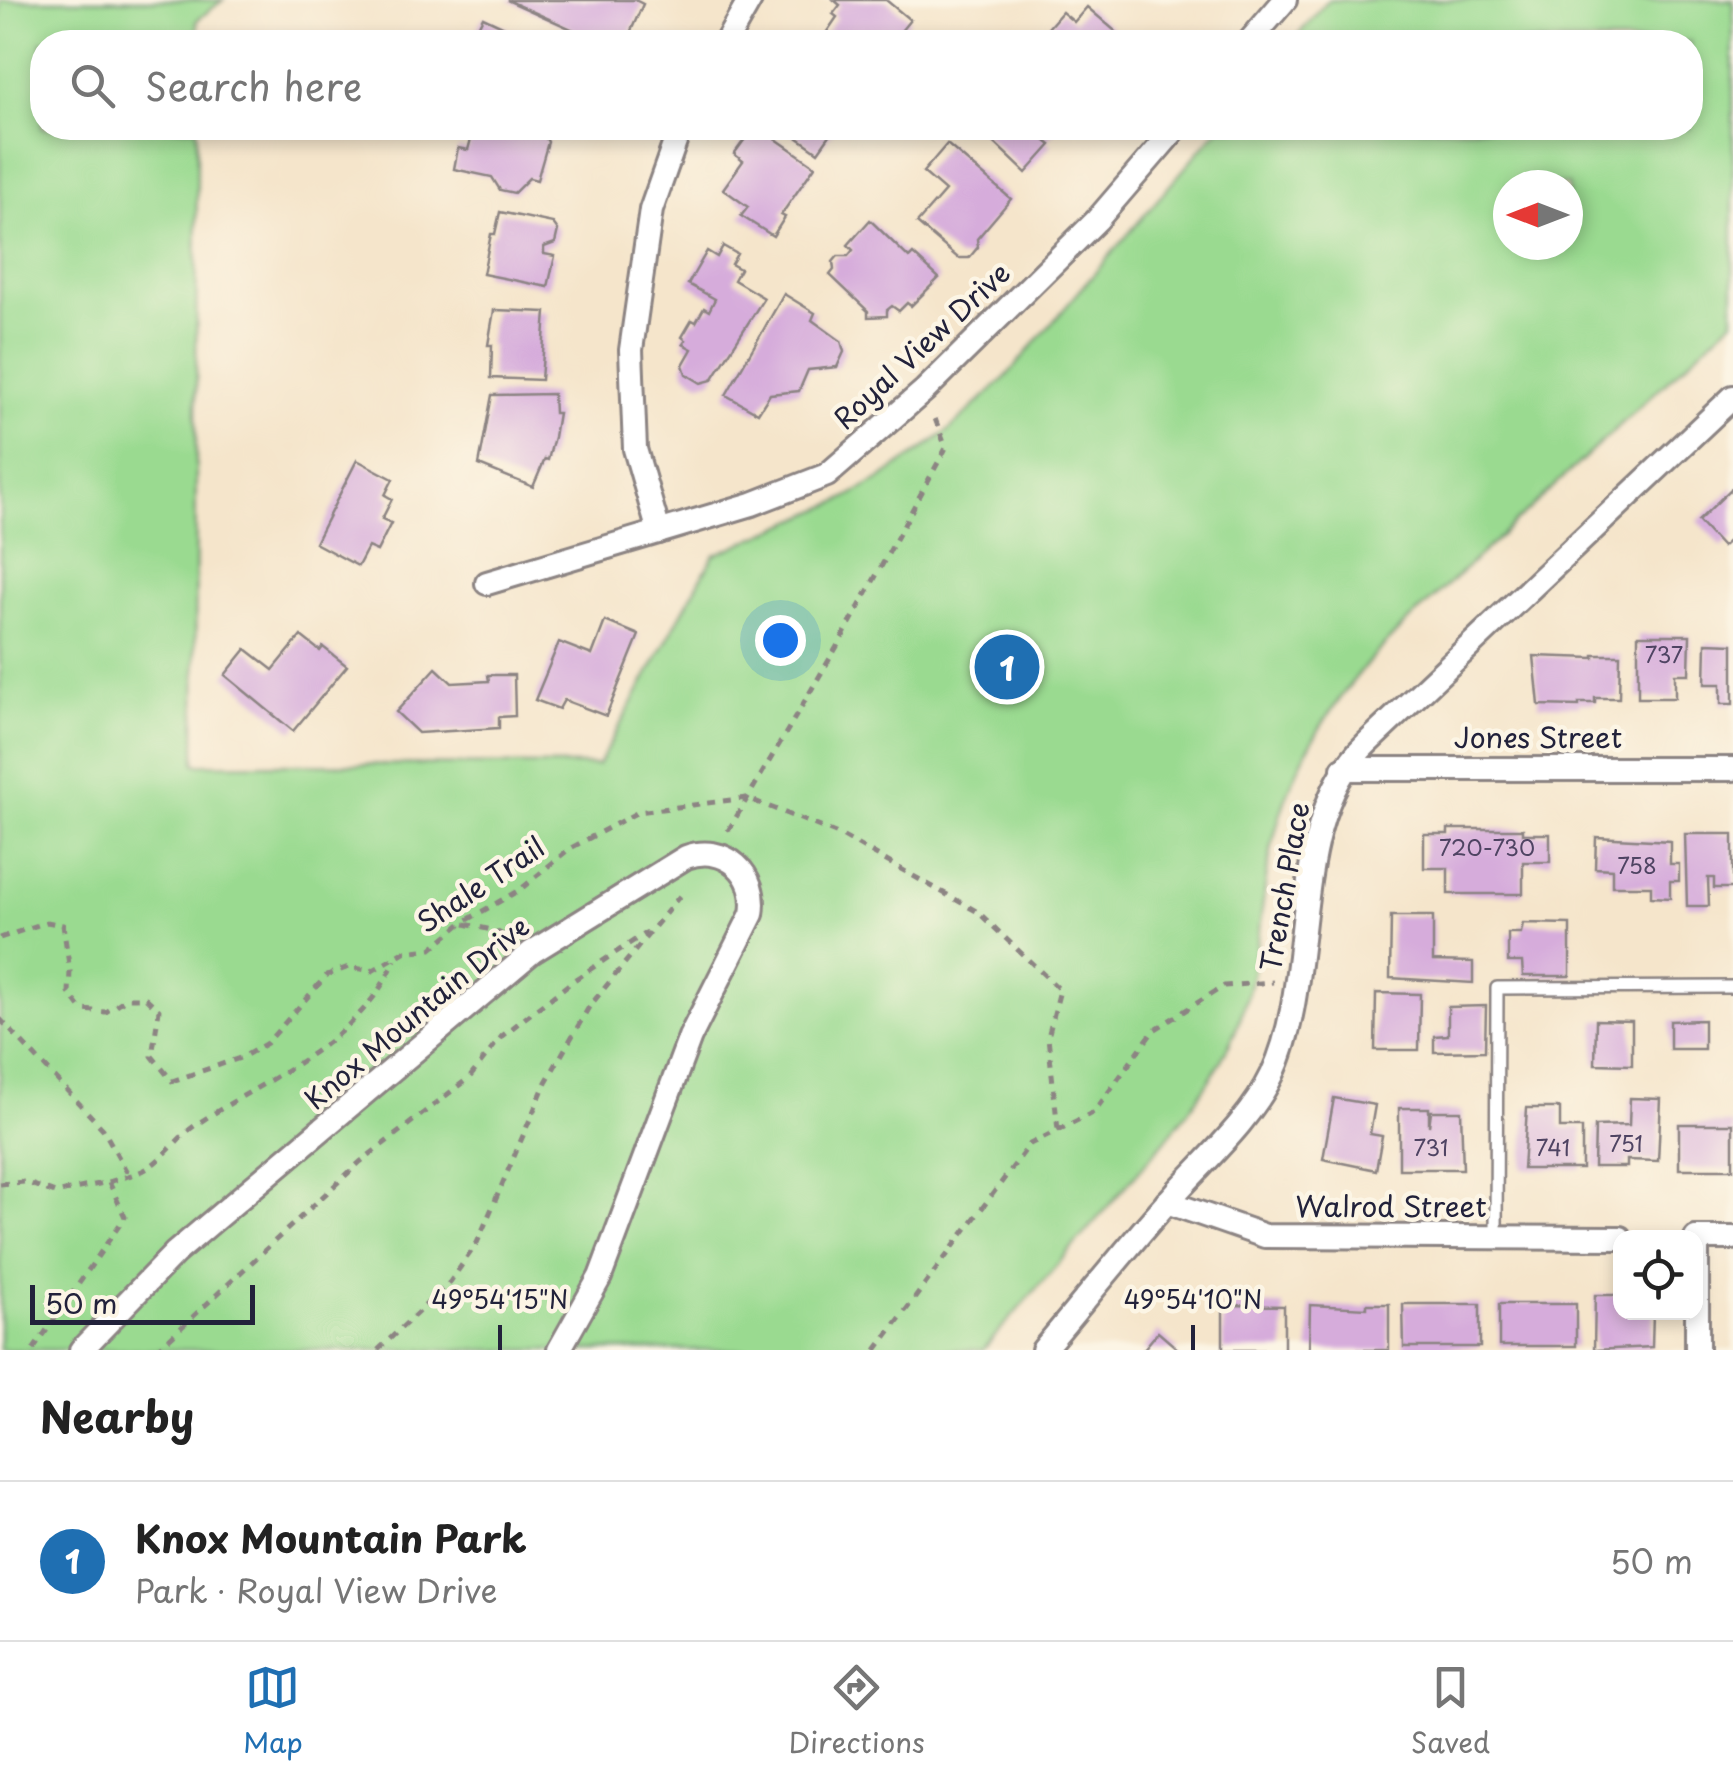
<!DOCTYPE html>
<meta charset="utf-8">
<style>
:root{--surface:#fff;--page:#f6f6f6;--text:#222;--muted:#767676;--line:#e0e0e0;--accent:#1f6fb2}
body{margin:0;font-family:"Playpen Sans",sans-serif;background:var(--page);color:var(--text)}
.controls{position:absolute;right:30px;bottom:30px;display:grid;overflow:hidden;border-radius:20px;box-shadow:0 5px 15px #0003}
.controls button{width:90px;height:90px;display:grid;place-items:center;padding:0;border:0;border-bottom:2px solid var(--line);background:var(--surface);color:var(--text);font:50px sans-serif}
.compass{position:absolute;left:1493px;top:170px;width:90px;height:90px;border-radius:50%;background:var(--surface);box-shadow:0 5px 15px #0003;rotate:270deg}
.scale{position:absolute;left:30px;bottom:25px;width:225px;box-sizing:border-box;padding-left:10px;border:5px solid #22223b;border-top:0;font-size:28px;line-height:35px;white-space:nowrap;color:#22223b;-webkit-text-stroke:8px #fcf5e5;paint-order:stroke}
.you{position:absolute;left:780px;top:640px;width:35px;height:35px;margin:-25px;border:8px solid #fff;border-radius:50%;background:#1a73e8;box-shadow:0 0 0 15px #1a73e833}
.badge{display:grid;place-items:center;width:65px;height:65px;border-radius:50%;background:var(--accent);color:#fff;font-size:32px;font-weight:700}
.pin{position:absolute;translate:-50% -50%;border:5px solid #fff;box-shadow:0 2px 10px #0006}
.list{margin:0;padding:0;list-style:none}
h2{display:flex;justify-content:space-between;align-items:center;height:130px;margin:0;padding:0 40px;font-size:42px}
h2 small{font-size:32px;font-weight:400;color:var(--muted)}
.list li{display:grid;grid-template-columns:65px 1fr auto;gap:30px;align-items:center;box-sizing:border-box;height:160px;padding:0 40px;border-top:2px solid var(--line)}
.list b{display:block;font-size:38px;white-space:nowrap}
.list p{margin:0;font-size:32px;white-space:nowrap;color:var(--muted)}
.list em{font-size:32px;font-style:normal;color:var(--muted)}
.icon{flex:none;width:55px;height:55px;fill:none;stroke:currentColor;stroke-width:2;stroke-linecap:round;stroke-linejoin:round}
.map{position:relative;flex:none;width:1733px;height:1350px;overflow:hidden}
.search{position:absolute;background:var(--surface);box-shadow:0 5px 15px #0003;left:30px;right:30px;top:30px;height:110px;display:flex;align-items:center;gap:25px;box-sizing:border-box;padding:0 35px;border-radius:40px;color:var(--muted);font-size:38px}
.sheet{height:290px;background:var(--surface)}
nav{display:flex;justify-content:space-around;align-items:center;box-sizing:border-box;height:140px;border-top:2px solid var(--line);background:var(--surface);font-size:28px;color:var(--muted)}
nav a{display:grid;justify-items:center;gap:5px}
nav .on{color:var(--accent)}
.map>svg:first-child{display:block}
</style>
<div class="map">
<svg width="1733" height="1350" viewBox="0 0 1733 1350">
<rect width="100%" height="100%" fill="#fcf5e5"/>
<filter id="ink" filterUnits="userSpaceOnUse"><feTurbulence type="fractalNoise" baseFrequency=".01" numOctaves="2"/><feDisplacementMap in="SourceGraphic" scale="20" xChannelSelector="R" yChannelSelector="G"/><feConvolveMatrix kernelMatrix="1 2 1 2 8 2 1 2 1" color-interpolation-filters="sRGB"/></filter>
<filter id="wash" filterUnits="userSpaceOnUse"><feTurbulence type="fractalNoise" baseFrequency=".0048" numOctaves="4" result="noise"/><feDisplacementMap in="SourceGraphic" scale="40" xChannelSelector="R" yChannelSelector="G"/><feGaussianBlur stdDeviation="2.25" result="paint"/><feColorMatrix in="noise" values="0 0 0 0 0 0 0 0 0 0 0 0 0 0 0 0 0 1.4 0 .05"/><feComposite in="paint" operator="in"/></filter>
<g filter="url(#wash)">
<rect width="100%" height="100%" fill="#f5e5cb"/>
<path fill="#9ada90" stroke="#5e7e66" stroke-width="2.5" fill-rule="evenodd" d="M0,0H223L197,20V42H42V128H197L195,764L598,765L714,555L840,501L879,480L948,431L1005,378L1219,128H1690V42H1292L1328,0H1733V320L1397,632C1332,696 1283,775 1268,867C1258,928 1257,986 1230,1043C1202,1101 1159,1148 1118,1195C1073,1247 1028,1298 983,1350H0ZM1508,185H1568V245H1508Z"/>
<g id="blocks">
<g fill="#d6acdb">
<path d="M507,0H635L643,4L626,42H600Z"/>
<path d="M834,0H886L910,20L892,42H825L824,36L837,17L833,14L840,5Z"/>
<path d="M1087,7L1128,42H1036L1062,12L1074,22Z"/>
<path d="M483,17L513,31L514,29L542,42H474L471,41Z"/>
<path d="M465,128H524L543,133L548,142L537,180L529,178L514,193L500,190L492,177L454,169L458,148L468,150L472,135Z"/>
<path d="M753,128H760L815,166L781,215L785,217L773,236L741,216L748,207L723,189L743,161L734,154Z"/>
<path d="M784,128H835L818,152Z"/>
<path d="M979,128H1057L1046,141L1051,145L1026,173Z"/>
<path d="M947,144L1011,199L977,239L978,247L969,258H958L917,223L945,191L923,172Z"/>
<path d="M500,212L553,223L558,230L555,243L544,247V254L555,256L548,287L483,274L491,234H495Z"/>
<path d="M870,220L909,258L913,254L939,278L911,306L907,303L899,311L892,306L887,310V316L868,317V311L830,275L834,270L833,262L838,256H848L853,250L848,245Z"/>
<path d="M723,246L737,254L731,264L740,269L734,280L764,298L712,380L701,383L686,374L683,365L692,349L683,344L686,340L682,337L692,320L696,322L704,308L709,311L715,299L688,284L707,251L717,257Z"/>
<path d="M784,294L815,313L812,320L841,341L844,352L837,367L808,370L799,391L770,394L758,413L726,395Z"/>
<path d="M494,310L546,312L541,380L491,378L492,345H488Z"/>
<path d="M553,394L554,413H558L554,437L548,460L545,459L533,487L479,465L492,395Z"/>
<path d="M357,460L393,479L385,495L392,499L382,519L391,523L377,551L368,547L358,566L315,543Z"/>
<path d="M1733,487V537L1722,547L1698,521Z"/>
<path d="M605,621L639,635L606,716L564,700L559,709L535,700L559,642L592,655Z"/>
<path d="M1638,635H1690L1689,674H1675V698H1638Z"/>
<path d="M301,636L320,651L323,647L347,666L293,731L225,675L246,649L273,670Z"/>
<path d="M1706,643L1733,644V704H1721V684H1705Z"/>
<path d="M1594,655H1620L1619,698H1595V703H1579V706L1539,705L1534,656L1594,658Z"/>
<path d="M436,668L452,683L489,681L488,675H514L515,716L499,717V728L418,733L396,712Z"/>
<path d="M1448,829H1523V834H1550V862H1523V894H1448V868H1424V834H1448Z"/>
<path d="M1685,834H1733V888H1714V878H1708L1709,906H1687Z"/>
<path d="M1596,837L1670,841V864H1679V881H1670V898L1651,897V886H1612V869L1595,868Z"/>
<path d="M1391,916H1433V961L1473,962V983L1390,978Z"/>
<path d="M1523,923L1570,924V976H1523L1522,962H1508V933H1521Z"/>
<path d="M1376,993L1420,994L1419,1050H1375Z"/>
<path d="M1486,1006L1485,1051L1434,1052V1036L1448,1035V1007Z"/>
<path d="M1596,1020L1632,1021V1065L1595,1064Z"/>
<path d="M1704,1020V1049H1670V1021Z"/>
<path d="M1334,1098L1375,1105L1370,1134L1382,1136L1376,1170L1323,1159Z"/>
<path d="M1630,1098L1661,1099L1658,1161L1627,1160V1167H1594L1595,1126L1629,1125Z"/>
<path d="M1399,1108H1429V1126L1431,1111H1461L1463,1169H1399Z"/>
<path d="M1527,1108H1560V1128H1582V1169H1523Z"/>
<rect x="1679" y="1124" width="54" height="45"/>
<path d="M1595,1295H1620V1312H1653L1652,1347L1594,1350Z"/>
<path d="M1367,1304H1389V1350H1309L1310,1305L1367,1308Z"/>
<path d="M1403,1304H1480V1347H1404Z"/>
<rect x="1499" y="1304" width="77" height="42"/>
<path d="M1223,1305L1284,1306V1350H1223Z"/>
<path d="M1158,1332L1179,1350H1143Z"/>
</g>
</g>
</g>
<g filter="url(#ink)">
<use href="#blocks" fill-opacity="0" stroke="#8c8483" stroke-width="2.5"/>
<g fill="none" stroke-linecap="round" stroke-linejoin="round">
<defs>
<path id="lane" d="M1496,1238L1497,988L1733,987"/>
<g id="street">
<path d="M726,42L750,0"/>
<path d="M1249,42L1285,0"/>
<path d="M659,532L635,449L631,350L651,210L680,128"/>
<path d="M487,583L752,504L827,475L925,390L1097,220L1176,128"/>
<path d="M1343,769H1733"/>
<path d="M1167,1202L1265,1236L1620,1238"/>
<path d="M1696,1238H1733"/>
<path d="M1697,1238V1350"/>
<path d="M81,1350L175,1253L532,952L686,857C725,843 759,874 752,914L690,1037L600,1277L559,1350"/>
<path d="M1043,1350C1086,1299 1127,1247 1171,1198C1205,1160 1250,1121 1272,1075C1319,976 1285,821 1367,743L1733,397"/>
</g>
</defs>
<use href="#lane" stroke="#8c8483" stroke-width="16"/>
<use href="#street" stroke="#8c8483" stroke-width="28"/>
<g stroke="#8c8483" stroke-width="5" stroke-dasharray="8 8" stroke-linecap="butt">
<path d="M728,831L842,638L946,448L934,416"/>
<path d="M465,924L496,931L511,940"/>
<path d="M0,938L47,922L63,925L70,971L69,993L82,1010L106,1012L127,998H146L159,1010L152,1056L172,1081L243,1057L267,1043L327,975L349,967L372,971L404,952L431,949L462,923L521,889L569,849L638,812L747,798L838,834L978,912L1060,990L1048,1037L1058,1130"/>
<path d="M0,1019L103,1129L128,1174"/>
<path d="M109,1182C123,1177 141,1174 152,1165C168,1153 180,1135 197,1124C268,1077 360,1043 395,960"/>
<path d="M0,1184L25,1182L55,1193L109,1182L125,1217L33,1350"/>
<path d="M157,1350L360,1162L470,1077L502,1036L574,980L647,932"/>
<path d="M378,1350L450,1282L477,1243L546,1082L589,1007L683,892"/>
<path d="M876,1350L1030,1144L1094,1112L1154,1030L1224,986L1273,982"/>
</g>
<use href="#lane" stroke="#fff" stroke-width="11"/>
<use href="#street" stroke="#fff" stroke-width="22"/>
</g>
</g>
<path fill="none" stroke="#22223b" stroke-width="4" d="M500,1325V1350M1193,1325V1350"/>
<g text-anchor="middle" stroke-width="9" stroke-linejoin="round" paint-order="stroke">
<g font-size="22" fill="#4f4463">
<text x="1664" y="663">737</text>
<text x="1487" y="856">720-730</text>
<text x="1637" y="874">758</text>
<text x="1626" y="1152">751</text>
<text x="1431" y="1156">731</text>
<text x="1553" y="1156">741</text>
</g>
<g font-size="28" fill="#22223b" stroke="#fcf5e5">
<text transform="translate(922 346) rotate(-43)" y="10">Royal View Drive</text>
<text x="1538" y="748">Jones Street</text>
<text transform="translate(481 885) rotate(-34)" y="10">Shale Trail</text>
<text transform="translate(1285 887) rotate(-80)" y="10">Trench Place</text>
<text transform="translate(417 1013) rotate(-40)" y="10">Knox Mountain Drive</text>
<text x="1391" y="1217">Walrod Street</text>
</g>
</g>
<g font-size="25" text-anchor="middle" fill="#22223b" stroke="#fcf5e5" stroke-width="9" stroke-linejoin="round" paint-order="stroke">
<text x="500" y="1309">49°54'15"N</text>
<text x="1193" y="1309">49°54'10"N</text>
</g>
</svg>
<div class="controls">
<button><svg class="icon" aria-label="locate" viewBox="0 0 24 24"><circle cx="12" cy="12" r="6"/><path d="M12 2v4M12 18v4M2 12h4M18 12h4"/></svg></button>
</div>
<svg class="compass" viewBox="-18 -18 36 36"><path d="M0-13l5 13h-10z" fill="#e53935"/><path d="M0 13l5-13h-10z" fill="#767676"/></svg>
<div class="scale">50 m</div>
<div class="you"></div>
<div class="pin badge" style="left:1007px;top:667px">1</div>
<div class="search"><svg class="icon" aria-label="search" viewBox="0 0 24 24"><circle cx="10" cy="10" r="6"/><path d="M15 15l6 6"/></svg>Search here</div>
</div>
<section class="sheet">
<h2>Nearby<small></small></h2>
<ul class="list">
<li><span class="badge">1</span><div><b>Knox Mountain Park</b><p>Park · Royal View Drive</p></div><em>50 m</em></li>
</ul>
</section>
<nav>
<a class="on"><svg class="icon" aria-label="map" viewBox="0 0 24 24"><path d="M3 6l6-2 6 2 6-2v14l-6 2-6-2-6 2zM9 4v14M15 6v14"/></svg>Map</a>
<a><svg class="icon" aria-label="directions" viewBox="0 0 24 24"><path d="M12 3l9 9-9 9-9-9zM9 14v-3h6M13 9l2 2-2 2"/></svg>Directions</a>
<a><svg class="icon" aria-label="saved" viewBox="0 0 24 24"><path d="M7 4h10v16l-5-4-5 4z"/></svg>Saved</a>
</nav>
